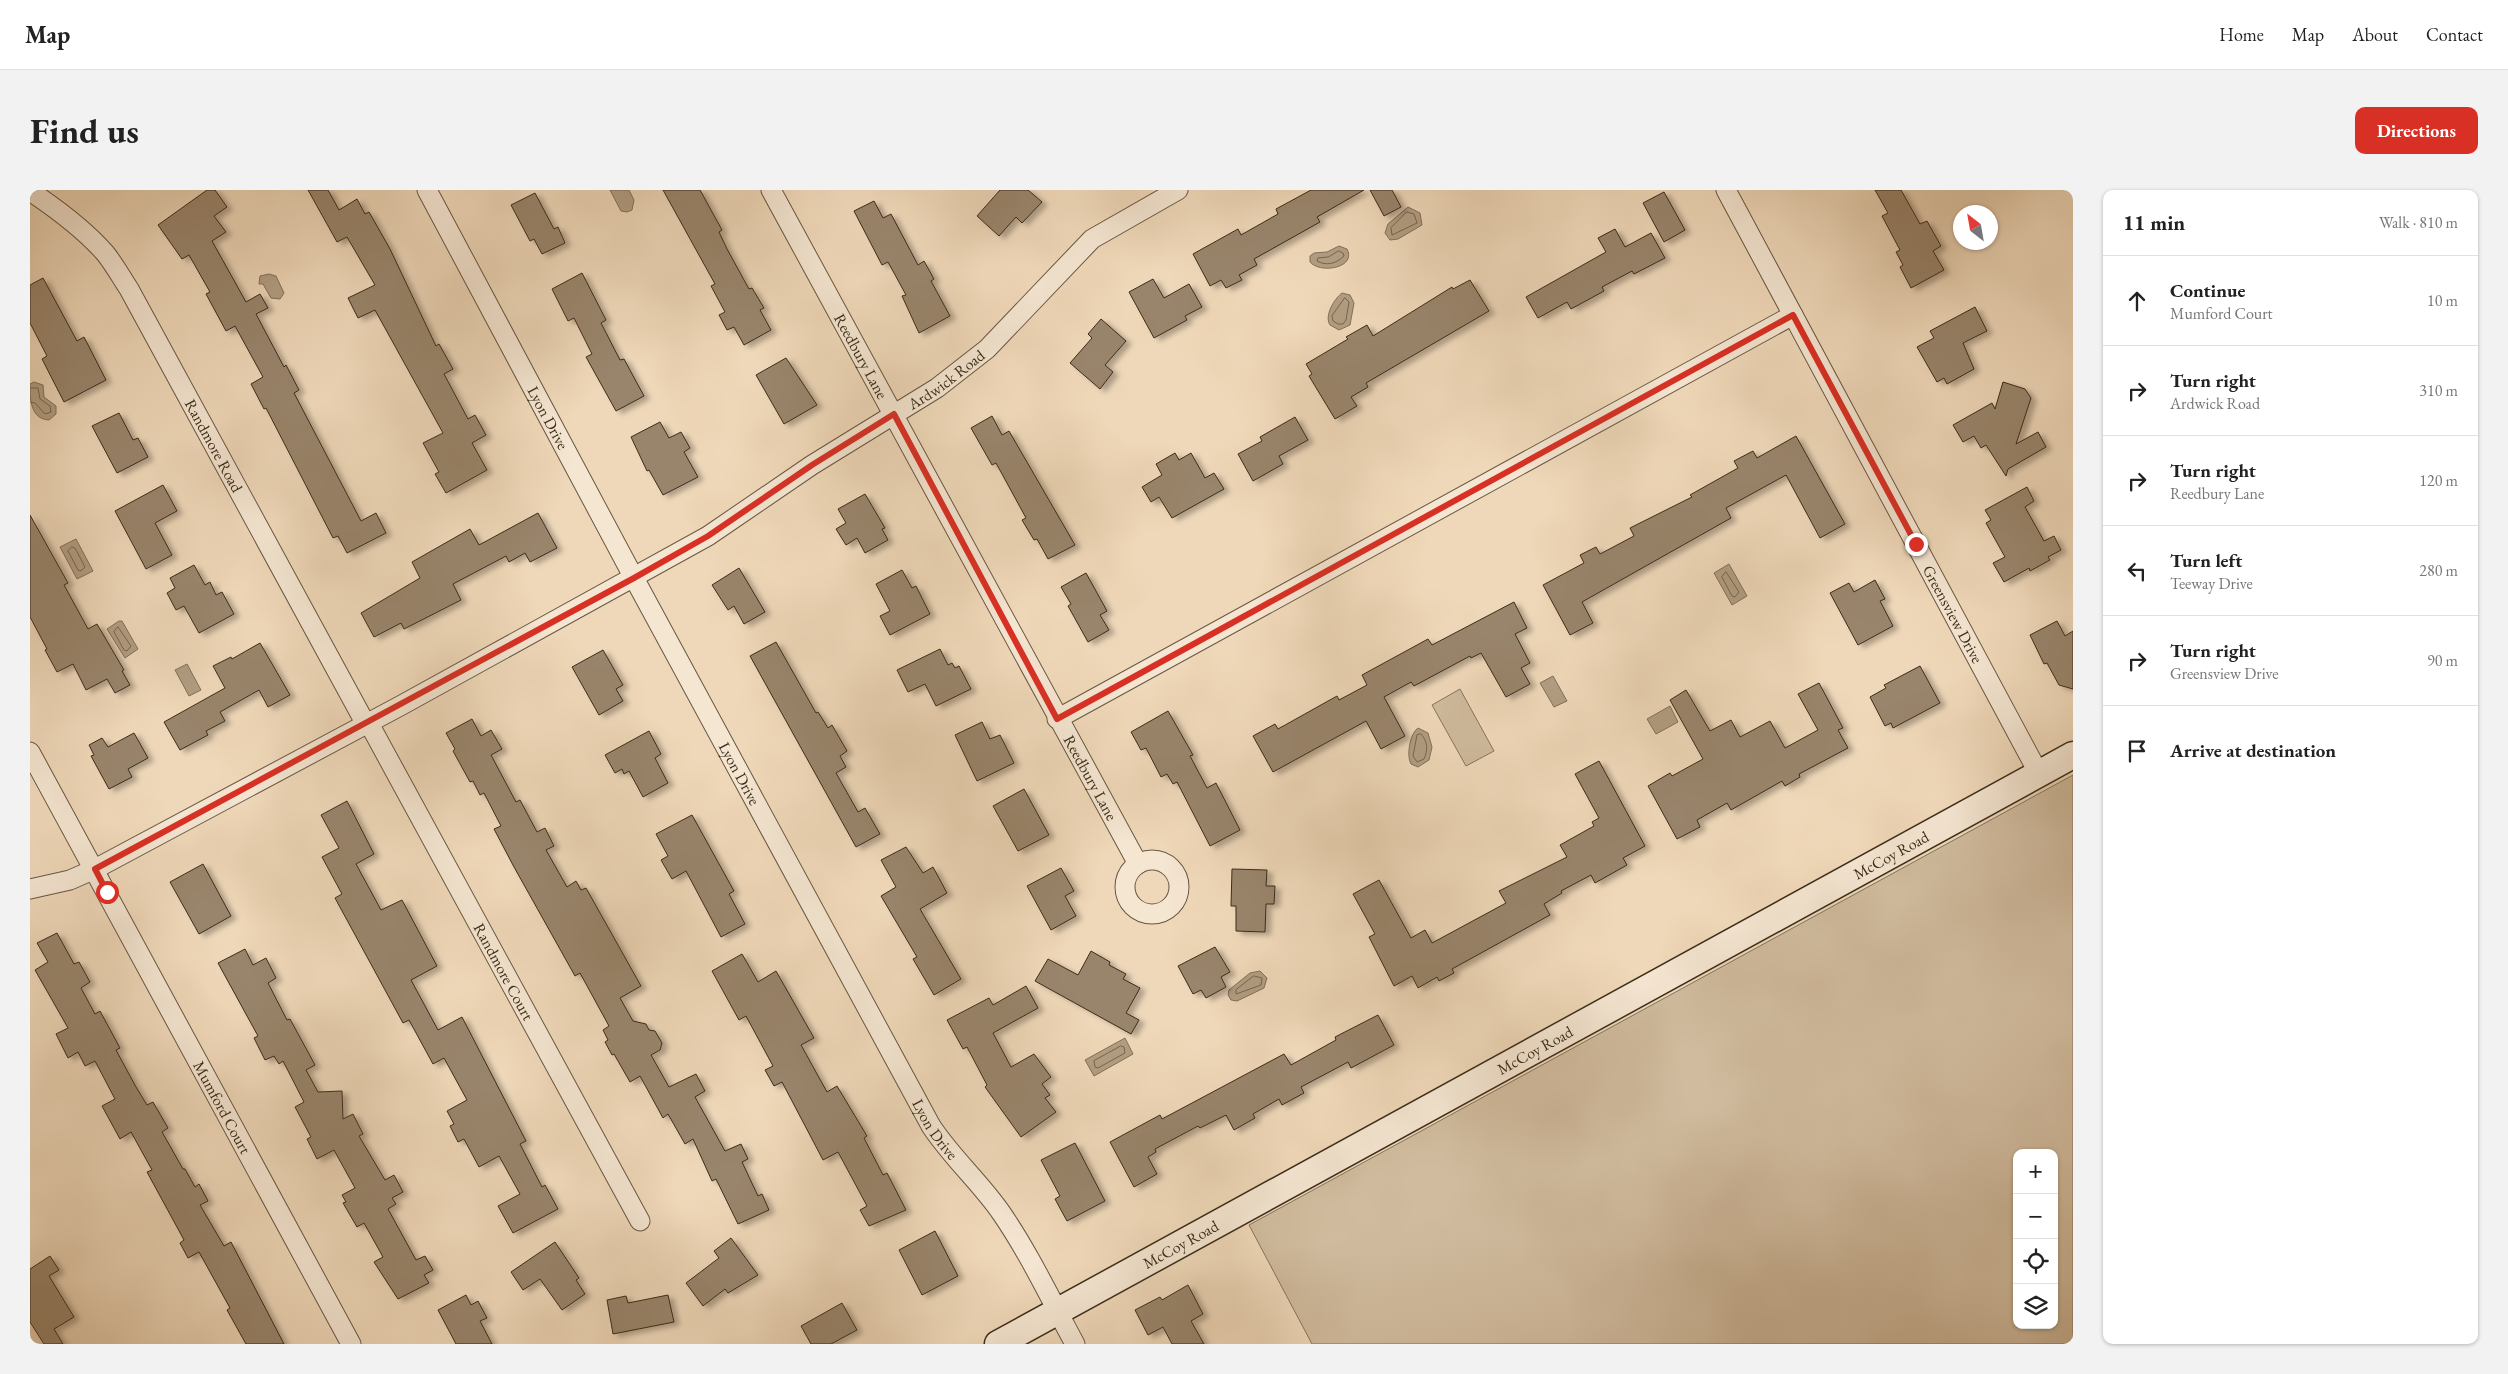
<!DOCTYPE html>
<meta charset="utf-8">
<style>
:root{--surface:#fff;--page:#f2f2f2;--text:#222;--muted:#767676;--line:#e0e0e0;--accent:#d93025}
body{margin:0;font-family:"EB Garamond",serif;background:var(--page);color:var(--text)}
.controls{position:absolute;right:15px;bottom:15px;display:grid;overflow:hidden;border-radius:10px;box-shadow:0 1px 4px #0004}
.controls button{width:45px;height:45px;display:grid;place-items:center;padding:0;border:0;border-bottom:1px solid var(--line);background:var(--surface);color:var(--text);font:25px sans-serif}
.compass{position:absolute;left:1923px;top:15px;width:45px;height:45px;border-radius:50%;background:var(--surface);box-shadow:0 1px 4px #0004;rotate:329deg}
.stop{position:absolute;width:15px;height:15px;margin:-11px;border:4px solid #d93025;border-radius:50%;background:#fff}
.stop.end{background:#d93025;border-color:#fff;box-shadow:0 1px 5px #0008}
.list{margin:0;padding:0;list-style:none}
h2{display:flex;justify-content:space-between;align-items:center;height:65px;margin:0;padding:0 20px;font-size:21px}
h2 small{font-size:16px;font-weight:400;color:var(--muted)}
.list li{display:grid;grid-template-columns:32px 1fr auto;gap:15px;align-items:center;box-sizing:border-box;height:90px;padding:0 20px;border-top:1px solid var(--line)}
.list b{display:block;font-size:19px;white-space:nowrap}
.list p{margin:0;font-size:16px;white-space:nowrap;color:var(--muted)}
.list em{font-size:16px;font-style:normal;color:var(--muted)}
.icon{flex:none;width:28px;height:28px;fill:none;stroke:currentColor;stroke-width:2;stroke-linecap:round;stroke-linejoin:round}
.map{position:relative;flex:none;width:2043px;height:1154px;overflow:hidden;border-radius:10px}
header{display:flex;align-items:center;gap:30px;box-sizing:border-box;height:70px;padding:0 25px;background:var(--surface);border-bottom:1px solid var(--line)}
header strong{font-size:24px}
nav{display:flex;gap:28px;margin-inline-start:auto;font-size:18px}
.intro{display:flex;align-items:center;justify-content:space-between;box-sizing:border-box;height:120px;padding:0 30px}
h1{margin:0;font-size:35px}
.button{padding:12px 22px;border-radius:10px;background:var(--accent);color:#fff;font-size:18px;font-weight:700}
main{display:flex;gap:30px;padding:0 30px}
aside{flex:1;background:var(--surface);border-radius:10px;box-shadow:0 1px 4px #0004}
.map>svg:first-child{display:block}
</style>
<header>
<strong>Map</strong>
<nav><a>Home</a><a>Map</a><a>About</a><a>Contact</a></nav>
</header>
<div class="intro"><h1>Find us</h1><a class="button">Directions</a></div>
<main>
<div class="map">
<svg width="2043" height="1154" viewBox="0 0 2043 1154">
<defs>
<filter id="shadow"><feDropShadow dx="5.5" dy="3" stdDeviation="2.5" flood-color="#0004"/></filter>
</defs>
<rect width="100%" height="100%" fill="#efd8b9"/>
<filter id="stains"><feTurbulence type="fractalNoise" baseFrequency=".004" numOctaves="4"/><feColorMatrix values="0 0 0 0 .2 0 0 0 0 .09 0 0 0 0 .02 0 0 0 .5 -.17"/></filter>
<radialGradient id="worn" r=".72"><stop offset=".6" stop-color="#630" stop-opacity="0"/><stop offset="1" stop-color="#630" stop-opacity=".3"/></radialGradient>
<g fill="#d0bb9e" stroke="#86745c" fill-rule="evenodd">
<path d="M1430,499L1464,561L1436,576L1402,515Z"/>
<path d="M2043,585V1154H1282L1219,1035ZM1987,963H2024V1135H1987Z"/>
</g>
<g fill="#b29e83" stroke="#827059">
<path d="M580,0H599L604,10L602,20L597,22L591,21Z"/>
<path d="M1378,17L1390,23L1392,35L1368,49L1360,50L1355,43L1358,34Z"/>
<path d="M1309,56L1317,59C1327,78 1290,84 1280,72V66L1284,63L1297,62Z"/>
<path d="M239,84L246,86L254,103L250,109L241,108L233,94H229L230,86Z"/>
<path d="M1312,103L1320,105L1324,113L1320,135L1309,140L1300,135C1294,126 1304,109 1312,103Z"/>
<path d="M4,192L13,195L14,207L26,216V224L19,230C0,229 0,208 0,194Z"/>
<path d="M46,349L63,381L47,389L30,357Z"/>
<path d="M1699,374L1717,406L1702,415L1684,383Z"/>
<path d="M89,431H92L108,459L95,468L77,439Z"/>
<path d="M157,474L171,500L159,506L145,480Z"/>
<path d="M1523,486L1537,511L1524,517L1510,493Z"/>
<path d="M1640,516L1648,532L1626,544L1617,529Z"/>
<path d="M1388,538L1398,543L1402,557L1399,570L1388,577L1381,574C1376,566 1380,543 1388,538Z"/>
<path d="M1230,781L1237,788L1234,798L1207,811L1201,810L1198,805L1199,800L1220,783Z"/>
<path d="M1095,848L1103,864L1064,886L1055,870Z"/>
</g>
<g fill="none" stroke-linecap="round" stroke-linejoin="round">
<g stroke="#76654e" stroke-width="1">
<path d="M1377,22L1384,24L1387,33L1362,45L1361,38Z"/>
<path d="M1309,61L1313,63L1314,66C1306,74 1296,76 1287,71L1288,68L1298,67Z"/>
<path d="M1315,108L1319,112L1316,130L1313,134H1308L1303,131L1302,126Z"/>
<path d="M0,198H8L10,209L20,216L21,222L15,224L5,213L0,212"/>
<path d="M42,357L45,358L55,377L51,381L48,380L38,361Z"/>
<path d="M1696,382L1709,402L1705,407L1702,406L1692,387Z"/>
<path d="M88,437L101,456L97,461L94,460L84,442Z"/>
<path d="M1391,544C1398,551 1398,561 1394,569L1387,572L1383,566L1387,545Z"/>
<path d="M1224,786L1232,788L1231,795L1206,804V800Z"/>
<path d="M1091,856L1094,857L1095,863L1068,878L1065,877L1064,871Z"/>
</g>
</g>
<g fill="#99856c" stroke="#3b2c19" filter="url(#shadow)">
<path d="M177,0H185L197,17L184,26L196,42L182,51L216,112L230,104L238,118L226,124L254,177L256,175L269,200L264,203L331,331L346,323L356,343L317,363L308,346L303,348L236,218L234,219L221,194L233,187L205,136L196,141L176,104L180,102L159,65L152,69L128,35Z"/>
<path d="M278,0H298L309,20L327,9L335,24L339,22L360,59L406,156L409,154L423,179L414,184L438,229L445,225L456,245L442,253L457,280L416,303L405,284L409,282L393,253L413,243L345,120L328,128L318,108L345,95L317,47L307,52Z"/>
<path d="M633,0H670L692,40L689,42L697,59L719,99L722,98L734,118L730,120L741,140L714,155L704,137L697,140L689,125L695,122L681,96L685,94Z"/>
<path d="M970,0H998L1012,12L992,33L986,27L969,46L947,26Z"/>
<path d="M1281,0H1334L1287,27L1290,32L1224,69L1227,75L1209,85L1212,90L1196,98L1191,90L1180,96L1163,64L1208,39L1211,45L1248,24L1246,19Z"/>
<path d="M1340,0H1362L1371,17L1354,26Z"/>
<path d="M1845,0H1871L1890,34L1897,31L1911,56L1903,61L1914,80L1881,98L1870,77L1873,75L1866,62L1870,60L1852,26L1858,23Z"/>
<path d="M1634,2L1655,40L1634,52L1613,13Z"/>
<path d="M505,3L524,39L528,37L535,53L512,64L504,49L500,51L481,15Z"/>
<path d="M844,11L853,28L861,24L888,75L894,71L904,89L901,91L920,126L889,143L872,106L876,105L858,72L852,75L824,21Z"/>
<path d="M1585,39L1595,57L1621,43L1635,68L1604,84L1602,81L1572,97L1574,101L1541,119L1537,112L1508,128L1496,107L1576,62L1568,48Z"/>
<path d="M552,83L576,130L571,133L590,170L594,169L614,206L586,221L556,167L562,164L544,128L538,131L522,99Z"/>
<path d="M13,88L47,151L54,147L76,190L34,212L12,169L17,166L0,133V95Z"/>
<path d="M1123,89L1134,108L1159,94L1172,117L1155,126L1157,130L1124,148L1099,102Z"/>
<path d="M1440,90L1459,121L1336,193L1338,197L1321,207L1327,216L1305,229L1279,186L1282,184L1276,174L1318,149L1316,147L1337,135L1343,146L1422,97L1423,99Z"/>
<path d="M1945,117L1957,141L1933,153L1944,179L1917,194L1914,188L1907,192L1887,157L1904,148L1900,141Z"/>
<path d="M1071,129L1096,151L1075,175L1083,182L1070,199L1040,173L1062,148L1058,144Z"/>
<path d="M756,168L787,215L754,234L726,185Z"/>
<path d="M1973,192L1995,199L2001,208L1986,254L2008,242L2016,257L1978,279L1976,286L1956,255L1951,258L1944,246L1933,252L1923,235L1962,213L1965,219Z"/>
<path d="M89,223L103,250L108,248L118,267L87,283L62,236Z"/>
<path d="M962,226L972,245L979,241L1045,355L1018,369L1007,349L1004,350L992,330L996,328L966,273L962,275L941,238Z"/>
<path d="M1265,227L1278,250L1249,266L1253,274L1223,291L1208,264L1232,251L1230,247Z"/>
<path d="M630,232L639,248L651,242L660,258L654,262L668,287L633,305L619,280L617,281L601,247Z"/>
<path d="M1766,246L1815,334L1790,348L1756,285L1696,318L1701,328L1552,412L1563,433L1540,445L1513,395L1554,373L1550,365L1566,357L1570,364L1604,346L1600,338L1662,307L1660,305L1708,278L1704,271L1723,261L1727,268Z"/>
<path d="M1145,263L1149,270L1161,263L1175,288L1184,283L1194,299L1142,328L1129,307L1121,312L1112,297L1132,285L1126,274Z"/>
<path d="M133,295L147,321L125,333L142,365L116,379L85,321Z"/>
<path d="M1997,297L2004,311L1995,317L2014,351L2024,346L2031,360L2018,367L2020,370L2000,381L1999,378L1974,392L1963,373L1975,367L1956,333L1961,330L1955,320Z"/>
<path d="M835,304L855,338L852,339L858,350L835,363L827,348L816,355L806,339L816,333L808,319Z"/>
<path d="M508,323L527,358L500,372L495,363L479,372L476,366L423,394L431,410L374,439L371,433L344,447L331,423L390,388L382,372L440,339L449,355Z"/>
<path d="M0,325L38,393L34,395L58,439L67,434L94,480L92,481L100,495L85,503L77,489L56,500L43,474L27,482L15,460L17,459L0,427Z"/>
<path d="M164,375L175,395L180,392L186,405L192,402L204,424L169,443L154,416L146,420L137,403L145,398L140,388Z"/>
<path d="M709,378L735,422L714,434L704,416L698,420L682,395Z"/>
<path d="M872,380L882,398L886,396L900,424L860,445L850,426L860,421L846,394Z"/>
<path d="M1056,383L1077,421L1070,425L1079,440L1058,452L1038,416L1041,414L1031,397Z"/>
<path d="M1845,390L1855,409L1850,411L1863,436L1828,455L1800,403L1819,393L1824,402Z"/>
<path d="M1484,412L1497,438L1485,444L1500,473L1491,478L1500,494L1476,507L1451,463L1441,468L1440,466L1384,496L1381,492L1354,507L1375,546L1351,559L1336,531L1243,582L1223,546L1245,534L1248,539L1307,506L1309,510L1337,495L1332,485L1398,449L1402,455Z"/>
<path d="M2027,431L2035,446L2043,441V499L2029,495L2017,473L2014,474L2000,445Z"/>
<path d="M746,452L786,523L788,522L798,538L802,535L817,561L810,566L816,577L806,583L828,622L835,618L850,644L826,657L720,466Z"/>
<path d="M230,453L260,505L238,517L229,500L190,522L195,531L176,541L178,545L150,560L134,532L195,498L183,476L201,467L202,469Z"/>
<path d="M910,459L918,475L922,473L925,478L929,476L941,499L906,516L895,494L878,502L867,480Z"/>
<path d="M573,460L593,495L586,499L593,511L569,525L542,477Z"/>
<path d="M1890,476L1910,513L1863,538L1861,533L1855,536L1840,507L1856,498L1854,495Z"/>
<path d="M1789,493L1813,538L1808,540L1818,558L1769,584L1770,587L1755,596L1752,591L1701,620L1697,613L1667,630L1670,637L1647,649L1618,596L1640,583L1642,586L1673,569L1640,510L1656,500L1680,541L1701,530L1710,547L1740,531L1755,558L1788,540L1768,504Z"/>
<path d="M1138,521L1163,565L1160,566L1177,598L1186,593L1210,640L1180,656L1147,592L1143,594L1137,584L1131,587L1116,558L1111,560L1101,542Z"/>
<path d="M442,529L451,546L461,540L472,559L461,565L486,612L490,610L507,642L515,638L524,656L516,660L537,697L546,691L551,700L556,698L611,796L590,808L603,831L616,834L619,840L625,841L632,853L630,860L621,865L639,897L666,884L675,901L665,907L695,961L711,954L718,969L712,972L728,1006L732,1004L739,1020L708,1034L686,989L682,991L663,949L655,954L638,924L633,928L610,886L600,892L584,864L582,865L575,852L578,850L573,840L579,836L550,783L545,786L484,677L464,639L471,636L454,603L450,605L443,591L440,592L423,561L425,559L416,543Z"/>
<path d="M952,532L960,549L970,545L984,573L947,591L925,545Z"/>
<path d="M619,541L631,564L625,568L638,593L613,607L599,581L594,584L592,579L585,583L575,565Z"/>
<path d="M104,543L118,568L98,579L102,587L79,599L61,566L64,565L59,555L72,548L78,557Z"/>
<path d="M1569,571L1615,656L1593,668L1597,675L1565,693L1561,685L1531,701L1532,703L1514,714L1520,725L1422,779L1424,783L1409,791L1407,787L1388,798L1382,786L1364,796L1339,747L1345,744L1323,704L1349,690L1381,748L1395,740L1402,753L1476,713L1469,701L1537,667L1530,655L1564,636L1562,632L1569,628L1545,584Z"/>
<path d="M994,599L1019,645L988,661L963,616Z"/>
<path d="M317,611L344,664L326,674L351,720L372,710L407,776L381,790L408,840L432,827L496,951L490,954L512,997L515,995L528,1019L483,1043L468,1016L490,1004L469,966L449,977L434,949L428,952L420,936L424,934L417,921L437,910L414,868L403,874L379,830L373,833L305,708L312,704L292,667L309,658L291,625Z"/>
<path d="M662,625L704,701L699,704L715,734L691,747L656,681L642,689L631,670L638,666L626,644Z"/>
<path d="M876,657L893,683L903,677L917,703L890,719L931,789L904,805L883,769L887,767L851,706L866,697L851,670Z"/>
<path d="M173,674L201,726L169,744L140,692Z"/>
<path d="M1031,678L1044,701L1035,706L1046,726L1021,740L997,696Z"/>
<path d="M1202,679L1237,680L1236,696H1245L1244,714H1236L1235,742L1206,741V716H1201Z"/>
<path d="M27,743L44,774L49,772L60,792L51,798L65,824L70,821L90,858L86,860L106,897L117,915L123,912L138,938L132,942L153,979H155L165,997L169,994L178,1011L170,1015L194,1056L201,1052L254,1154H216L197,1120L200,1118L169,1062L158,1068L150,1053L154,1050L117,982L122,980L101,942L90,949L72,916L85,909L65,871L55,876L48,862L38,868L26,844L38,838L5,780L18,772L7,753Z"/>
<path d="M1185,757L1200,782L1191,787L1196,797L1176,808L1171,800L1163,804L1148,776Z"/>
<path d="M215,759L223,775L236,768L246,788L238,793L257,830L260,829L285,875L276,880L288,902L312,901L313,929L323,924L333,944L329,946L355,990L364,985L373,1002L362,1008L366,1014L358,1019L386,1070L395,1066L403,1080L394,1085L399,1093L368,1109L344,1072L353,1067L334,1033L327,1037L313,1013L316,1012L312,1005L325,998L304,960L287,969L277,949L281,947L265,917L274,912L253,871L249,874L244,866L235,870L224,848L228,846L188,773Z"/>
<path d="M1061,761L1080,772L1079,775L1096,784L1093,789L1110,798L1096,823L1109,830L1101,844L1005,791L1018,769L1048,785Z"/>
<path d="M712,764L728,792L746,781L784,848L771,855L797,902L807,896L837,946L834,948L853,985L857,983L876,1020L839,1036L830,1020L837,1016L808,962L793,970L752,892L744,896L735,880L743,876L716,826L709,830L682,781Z"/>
<path d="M996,796L1008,818L963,843L981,877L1004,864L1021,887L1012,894L1020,905L1015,908L1026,922L991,947L955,897L957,895L937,857L933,859L917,830L959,808L963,815Z"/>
<path d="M1348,825L1364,855L1321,878L1318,872L1271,897L1274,903L1252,915L1249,909L1223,924L1225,928L1204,940L1196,925L1170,938L1168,936L1125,959L1126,962L1118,967L1127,984L1104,997L1080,952L1130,925L1132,929L1254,864L1261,875L1306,850L1305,847Z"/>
<path d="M1045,953L1075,1011L1037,1031L1025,1009L1030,1006L1011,970Z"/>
<path d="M905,1041L928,1086L892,1105L869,1060Z"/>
<path d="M701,1048L728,1085L698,1103L695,1099L673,1116L656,1093L689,1068L684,1061Z"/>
<path d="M525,1052L549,1088L546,1090L555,1104L532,1120L510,1089L493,1100L481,1082Z"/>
<path d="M20,1066L29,1080L19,1086L44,1127L24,1139L33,1154H14L0,1132V1079Z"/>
<path d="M1158,1095L1173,1124L1161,1131L1174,1154H1142L1133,1137L1118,1145L1105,1120L1130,1107L1132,1110Z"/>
<path d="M436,1105L441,1115L448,1111L457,1128L450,1131L462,1154H426L408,1120Z"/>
<path d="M638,1105L644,1132L583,1144L577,1110L596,1106L598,1113Z"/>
<path d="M812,1113L827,1140L801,1154H781L771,1136Z"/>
</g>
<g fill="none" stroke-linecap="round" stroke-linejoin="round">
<defs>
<g id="street">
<path id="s1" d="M397,0L604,388L901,936C922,968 951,993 972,1024C1000,1065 1021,1110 1045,1154"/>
<path id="s2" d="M741,0L1108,674"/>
<path id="s3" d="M1696,0L2009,584"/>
<path id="s4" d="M0,1C27,19 53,38 75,63C84,74 91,87 99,99L333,529L342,539L610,1031"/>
<path d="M1027,529L1763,125"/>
<path id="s5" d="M0,562L321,1154"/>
<circle cx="1122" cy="697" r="27"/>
<path id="s6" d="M0,699L40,690L65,679L370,516L678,346L782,275L907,198L957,159L1062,49L1148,0"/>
</g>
<g id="secondary">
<path id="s7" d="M968,1154L2043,565"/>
</g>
</defs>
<use href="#street" stroke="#685741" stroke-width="21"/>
<use href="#secondary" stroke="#3b2c19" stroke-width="29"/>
<use href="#street" stroke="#f5e6d2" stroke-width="19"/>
<use href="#secondary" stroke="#f5e6d2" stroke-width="26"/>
</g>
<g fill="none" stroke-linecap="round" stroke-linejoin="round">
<path stroke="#d93025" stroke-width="6" d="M77,702L65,679L604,388L678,346L782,275L864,224L1027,529L1763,125L1886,354"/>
</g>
<g text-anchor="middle" stroke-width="4" stroke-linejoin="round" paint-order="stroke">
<g font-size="16" fill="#3b2c19" stroke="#f5e6d2">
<text dy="6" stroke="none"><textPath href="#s2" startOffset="189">Reedbury Lane</textPath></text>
<text dy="6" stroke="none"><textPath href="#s6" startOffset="1051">Ardwick Road</textPath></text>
<text dy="6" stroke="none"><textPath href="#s1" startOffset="258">Lyon Drive</textPath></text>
<text dy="6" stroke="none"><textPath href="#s4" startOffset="319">Randmore Road</textPath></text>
<text dy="6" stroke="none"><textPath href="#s3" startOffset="481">Greensview Drive</textPath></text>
<text dy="6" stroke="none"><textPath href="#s1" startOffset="662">Lyon Drive</textPath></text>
<text dy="6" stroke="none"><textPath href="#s2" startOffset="669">Reedbury Lane</textPath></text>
<text dy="6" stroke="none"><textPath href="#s7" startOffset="1018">McCoy Road</textPath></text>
<text dy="6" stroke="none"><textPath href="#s4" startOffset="920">Randmore Court</textPath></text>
<text dy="6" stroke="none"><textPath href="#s7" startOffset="612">McCoy Road</textPath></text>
<text dy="6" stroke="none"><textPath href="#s5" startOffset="404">Mumford Court</textPath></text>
<text dy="6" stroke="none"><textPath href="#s1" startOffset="1068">Lyon Drive</textPath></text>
<text dy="6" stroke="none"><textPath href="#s7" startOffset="208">McCoy Road</textPath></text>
</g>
</g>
<rect width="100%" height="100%" filter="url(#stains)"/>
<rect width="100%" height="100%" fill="url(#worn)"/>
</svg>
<div class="controls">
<button>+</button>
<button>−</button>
<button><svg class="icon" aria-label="locate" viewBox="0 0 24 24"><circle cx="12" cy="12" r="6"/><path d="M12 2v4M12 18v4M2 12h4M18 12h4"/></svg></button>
<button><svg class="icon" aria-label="layers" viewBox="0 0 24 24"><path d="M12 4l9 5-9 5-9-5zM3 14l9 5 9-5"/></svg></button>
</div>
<svg class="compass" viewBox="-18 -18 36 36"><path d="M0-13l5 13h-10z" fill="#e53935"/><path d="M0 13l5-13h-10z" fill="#767676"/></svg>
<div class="stop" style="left:77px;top:702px"></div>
<div class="stop end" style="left:1886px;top:354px"></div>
</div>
<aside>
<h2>11 min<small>Walk · 810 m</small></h2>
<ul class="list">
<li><svg class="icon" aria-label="ahead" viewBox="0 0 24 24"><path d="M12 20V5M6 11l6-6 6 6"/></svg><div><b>Continue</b><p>Mumford Court</p></div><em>10 m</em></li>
<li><svg class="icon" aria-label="right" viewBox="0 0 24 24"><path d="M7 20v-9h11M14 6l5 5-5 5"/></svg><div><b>Turn right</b><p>Ardwick Road</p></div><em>310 m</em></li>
<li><svg class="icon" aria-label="right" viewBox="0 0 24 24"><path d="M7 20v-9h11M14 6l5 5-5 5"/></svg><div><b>Turn right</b><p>Reedbury Lane</p></div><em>120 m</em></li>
<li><svg class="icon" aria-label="left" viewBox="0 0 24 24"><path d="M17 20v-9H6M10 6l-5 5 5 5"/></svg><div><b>Turn left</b><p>Teeway Drive</p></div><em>280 m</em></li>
<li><svg class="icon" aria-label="right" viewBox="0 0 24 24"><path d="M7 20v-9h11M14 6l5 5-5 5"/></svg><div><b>Turn right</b><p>Greensview Drive</p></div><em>90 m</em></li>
<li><svg class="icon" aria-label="arrive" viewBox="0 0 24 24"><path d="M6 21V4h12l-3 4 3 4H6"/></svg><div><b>Arrive at destination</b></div></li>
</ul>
</aside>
</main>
